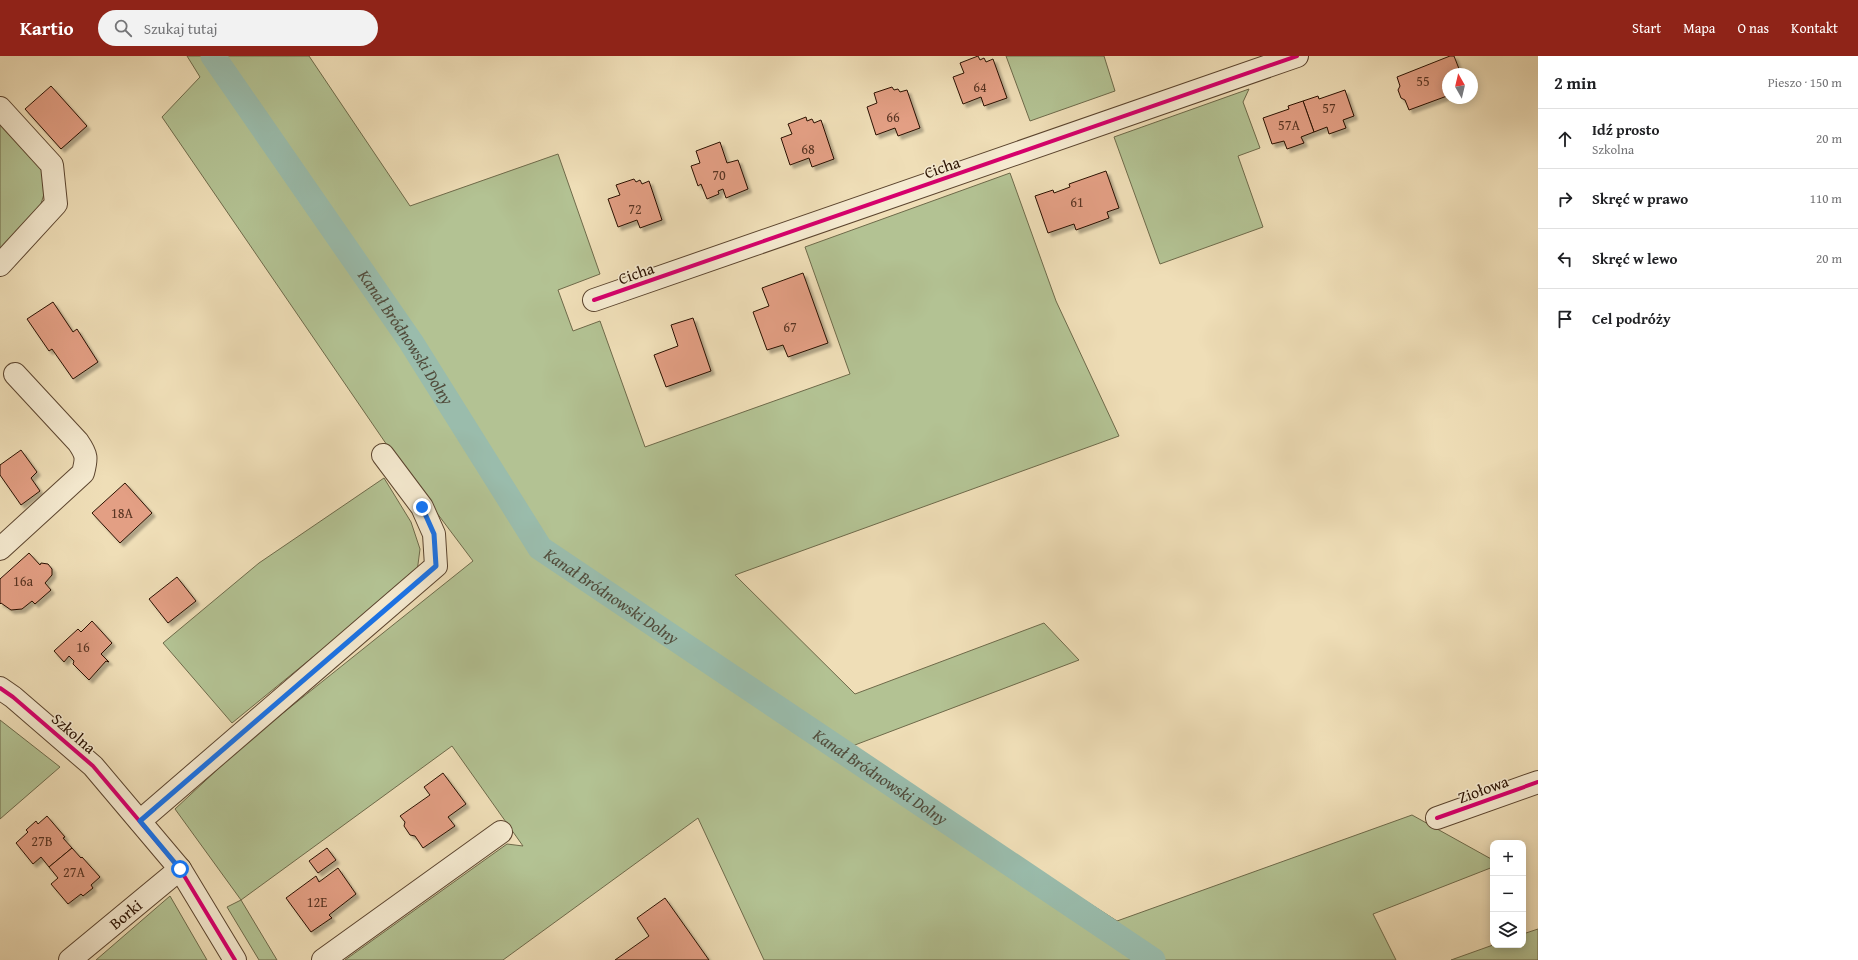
<!DOCTYPE html>
<html lang="pl">
<meta charset="utf-8">
<style>
:root{--surface:#fff;--page:#f2f2f2;--text:#202124;--muted:#757577;--line:#e0e0e0;--accent:#8f2418}
body{margin:0;font-family:"Gentium Book Plus",serif;background:var(--page);color:var(--text)}
.controls{position:absolute;right:12px;bottom:12px;display:grid;overflow:hidden;border-radius:8px;box-shadow:0 2px 10px #0003}
.controls button{width:36px;height:36px;display:grid;place-items:center;padding:0;border:0;border-bottom:1px solid var(--line);background:var(--surface);color:var(--text);font:20px sans-serif}
.compass{position:absolute;left:1442px;top:12px;width:36px;height:36px;border-radius:50%;background:var(--surface);box-shadow:0 2px 10px #0003;rotate:352deg}
.stop{position:absolute;width:12px;height:12px;margin:-9px;border:3px solid #1a73e8;border-radius:50%;background:#fff}
.stop.end{background:#1a73e8;border-color:#fff;box-shadow:0 1px 4px #0008}
.list{margin:0;padding:0;list-style:none}
h2{display:flex;justify-content:space-between;align-items:center;height:52px;margin:0;padding:0 16px;font-size:17px}
h2 small{font-size:13px;font-weight:400;color:var(--muted)}
.list li{display:grid;grid-template-columns:26px 1fr auto;gap:12px;align-items:center;box-sizing:border-box;height:60px;padding:0 16px;border-top:1px solid var(--line)}
.list b{display:block;font-size:15px;white-space:nowrap}
.list p{margin:0;font-size:13px;white-space:nowrap;color:var(--muted)}
.list em{font-size:13px;font-style:normal;color:var(--muted)}
.icon{flex:none;width:22px;height:22px;fill:none;stroke:currentColor;stroke-width:2;stroke-linecap:round;stroke-linejoin:round}
.map{position:relative;flex:none;width:1538px;height:904px;overflow:hidden}
header{display:flex;align-items:center;gap:24px;box-sizing:border-box;height:56px;padding:0 20px;background:var(--accent);color:#fff}
header strong{font-size:19px}
nav{display:flex;gap:22px;margin-inline-start:auto;font-size:14px}
.search{width:280px;height:36px;background:var(--page);display:flex;align-items:center;gap:10px;box-sizing:border-box;padding:0 14px;border-radius:22px;color:var(--muted);font-size:15px}
main{display:flex}
aside{flex:1;background:var(--surface)}
.map>svg:first-child{display:block}
</style>
<header>
<strong>Kartio</strong>
<div class="search"><svg class="icon" aria-label="search" viewBox="0 0 24 24"><circle cx="10" cy="10" r="6"/><path d="M15 15l6 6"/></svg>Szukaj tutaj</div>
<nav><a>Start</a><a>Mapa</a><a>O nas</a><a>Kontakt</a></nav>
</header>
<main>
<div class="map">
<svg width="1538" height="904" viewBox="0 0 1538 904">
<defs>
<filter id="shadow"><feDropShadow dx="3.5" dy="3.5" stdDeviation="1" flood-color="#0004"/></filter>
</defs>
<rect width="100%" height="100%" fill="#efdeb7"/>
<filter id="stains"><feTurbulence type="fractalNoise" baseFrequency=".005" numOctaves="4"/><feColorMatrix values="0 0 0 0 .2 0 0 0 0 .09 0 0 0 0 .02 0 0 0 .5 -.17"/></filter>
<radialGradient id="worn" r=".72"><stop offset=".6" stop-color="#630" stop-opacity="0"/><stop offset="1" stop-color="#630" stop-opacity=".3"/></radialGradient>
<g fill="#b3c293" stroke="#6e6a4a">
<path d="M187,0H309L410,150L558,98L600,218L558,234L573,275L600,265L645,391L850,318L805,191L1010,117L1056,245L1119,380L735,519L855,638L1044,567L1079,604L847,692L1117,865L1412,759L1493,804V811L1373,858L1396,904H764L698,762L503,904H345L507,788L523,790L452,690L241,844L277,904H259L227,851L241,844L175,753L248,685L473,505L400,408L162,61L200,21Z"/>
<path d="M1006,0H1104L1115,35L1030,65Z"/>
<path d="M1249,33L1243,46L1260,92L1238,100L1263,171L1160,208L1114,81Z"/>
<path d="M0,63L43,113L45,135L39,154L0,196Z"/>
<path d="M384,422L411,466L420,493L417,516L232,667L163,587L259,507Z"/>
<path d="M0,664L60,711L0,763Z"/>
<path d="M170,840L207,904H96Z"/>
<path d="M1538,873V904H1451L1493,889H1523V878Z"/>
</g>
<g fill="none" stroke-linecap="round" stroke-linejoin="round">
<path stroke="#9abcac" stroke-width="25" id="s1" d="M213,0L411,286L540,492L1153,904"/>
</g>
<g fill="#e39f84" stroke="#2a1101" filter="url(#shadow)">
<path d="M978,0L980,4L984,2L986,6L993,3L1007,42L984,50L981,41L963,48L953,21L964,17L960,7Z"/>
<path d="M1450,0H1454L1461,18H1448L1447,40L1409,54L1405,44L1401,42L1398,34L1400,30L1397,21Z"/>
<path d="M51,30L87,70L61,93L25,53Z"/>
<path d="M892,31L894,34L898,33L900,36L907,34L920,72L898,80L895,72L876,79L867,51L877,47L874,37Z"/>
<path d="M1345,34L1354,60L1343,64L1346,72L1329,78L1327,71L1314,76L1303,45L1318,40L1319,43Z"/>
<path d="M1303,45L1314,76L1301,81L1304,87L1287,93L1284,85L1272,88L1263,62L1289,53L1288,50Z"/>
<path d="M806,61L807,65L812,63L814,67L821,64L834,103L812,111L809,102L790,109L781,82L792,78L788,68Z"/>
<path d="M720,86L727,107L738,104L748,133L726,142L723,133L718,135L719,138L707,143L701,128L698,130L691,110L700,107L696,95Z"/>
<path d="M1106,115L1119,152L1107,156L1109,162L1076,174L1074,168L1048,177L1035,140L1053,134L1054,137L1070,131L1069,128Z"/>
<path d="M634,123L636,126L640,124L642,128L649,125L662,164L640,172L637,164L618,171L608,143L620,139L616,129Z"/>
<path d="M803,217L828,287L788,301L783,289L767,294L753,256L769,250L762,232Z"/>
<path d="M53,246L73,276L77,273L98,306L73,323L52,293L49,295L27,263Z"/>
<path d="M693,262L711,315L666,331L654,299L678,290L671,269Z"/>
<path d="M21,394L37,416L31,422L40,435L21,449L0,419V409Z"/>
<path d="M125,427L152,457L120,487L92,457Z"/>
<path d="M29,497L40,509L41,507L48,508L52,513V519L45,527L51,534L35,548L32,545L22,553L11,554L1,547L0,548V523Z"/>
<path d="M177,521L196,545L168,567L149,543Z"/>
<path d="M92,565L112,587L101,598L109,606L106,605L89,624L73,608L74,605L69,600L64,606L54,595L78,573L81,576Z"/>
<path d="M443,717L466,748L448,761L455,770L423,792L415,780L410,779L404,770L405,766L400,760L430,739L424,731Z"/>
<path d="M47,760L65,781L63,782L72,792L49,811L41,801L33,808L16,787L28,776L26,774L36,765L38,768Z"/>
<path d="M72,792L81,802L82,801L100,821L91,829L93,832L83,840L81,838L68,848L51,828L58,822L49,811Z"/>
<path d="M327,792L336,804L318,817L309,805Z"/>
<path d="M338,812L356,838L329,859L332,862L330,863L311,876L286,842L316,820L319,826Z"/>
<path d="M665,842L709,904H615L649,880L637,862Z"/>
</g>
<g fill="none" stroke-linecap="round" stroke-linejoin="round">
<defs>
<g id="minor">
<path d="M0,52L52,109L56,148L0,209"/>
<path d="M594,244L1297,0"/>
<path d="M0,493L83,417C87,402 87,399 78,386L15,318"/>
<path d="M0,632L13,641L93,710L180,813L235,904"/>
<path d="M1437,762L1538,726"/>
<path d="M140,765L436,510L434,478L422,451L383,399"/>
<path id="s2" d="M70,904L180,813"/>
<path d="M323,904L501,776"/>
</g>
</defs>
<use href="#minor" stroke="#5b442e" stroke-width="24"/>
<use href="#minor" stroke="#f5ead0" stroke-width="22"/>
<defs>
<g id="cycleway">
<path d="M594,244L1297,0"/>
<path d="M0,632L13,641L93,710L180,813L235,904"/>
<path d="M1437,762L1538,726"/>
</g>
</defs>
<use href="#cycleway" stroke="#f5ead0" stroke-width="6"/>
<use href="#cycleway" stroke="#d6006c" stroke-width="4"/>
</g>
<g fill="none" stroke-linecap="round" stroke-linejoin="round">
<path stroke="#1a73e8" stroke-width="5" d="M180,813L140,765L436,510L434,478L422,451"/>
</g>
<g text-anchor="middle" stroke-width="3" stroke-linejoin="round" paint-order="stroke">
<g font-size="14" fill="#583422">
<text x="1423" y="30">55</text>
<text x="980" y="36">64</text>
<text x="1329" y="57">57</text>
<text x="893" y="66">66</text>
<text x="1289" y="74">57A</text>
<text x="808" y="98">68</text>
<text x="719" y="124">70</text>
<text x="1077" y="151">61</text>
<text x="635" y="158">72</text>
<text x="790" y="276">67</text>
<text x="122" y="462">18A</text>
<text x="23" y="530">16a</text>
<text x="83" y="596">16</text>
<text x="42" y="790">27B</text>
<text x="74" y="821">27A</text>
<text x="317" y="851">12E</text>
</g>
<g font-size="16" fill="#2a1101" stroke="#f5ead0">
<text transform="translate(942 111) rotate(-19)" y="6">Cicha</text>
<text transform="translate(636 217) rotate(-19)" y="6">Cicha</text>
<text transform="translate(74 677) rotate(41)" y="6">Szkolna</text>
<text transform="translate(1483 733) rotate(-20)" y="6">Ziołowa</text>
<text dy="6" stroke="none"><textPath href="#s2" startOffset="72">Borki</textPath></text>
</g>
<g font-size="17" font-style="italic" fill="#514d3d" stroke="#f5ead0">
<text dy="6" stroke="none"><textPath href="#s1" startOffset="341">Kanał Bródnowski Dolny</textPath></text>
<text dy="6" stroke="none"><textPath href="#s1" startOffset="677">Kanał Bródnowski Dolny</textPath></text>
<text dy="6" stroke="none"><textPath href="#s1" startOffset="1001">Kanał Bródnowski Dolny</textPath></text>
</g>
</g>
<rect width="100%" height="100%" filter="url(#stains)"/>
<rect width="100%" height="100%" fill="url(#worn)"/>
</svg>
<div class="controls">
<button>+</button>
<button>−</button>
<button><svg class="icon" aria-label="layers" viewBox="0 0 24 24"><path d="M12 4l9 5-9 5-9-5zM3 14l9 5 9-5"/></svg></button>
</div>
<svg class="compass" viewBox="-18 -18 36 36"><path d="M0-13l5 13h-10z" fill="#e53935"/><path d="M0 13l5-13h-10z" fill="#757577"/></svg>
<div class="stop" style="left:180px;top:813px"></div>
<div class="stop end" style="left:422px;top:451px"></div>
</div>
<aside>
<h2>2 min<small>Pieszo · 150 m</small></h2>
<ul class="list">
<li><svg class="icon" aria-label="ahead" viewBox="0 0 24 24"><path d="M12 20V5M6 11l6-6 6 6"/></svg><div><b>Idź prosto</b><p>Szkolna</p></div><em>20 m</em></li>
<li><svg class="icon" aria-label="right" viewBox="0 0 24 24"><path d="M7 20v-9h11M14 6l5 5-5 5"/></svg><div><b>Skręć w prawo</b></div><em>110 m</em></li>
<li><svg class="icon" aria-label="left" viewBox="0 0 24 24"><path d="M17 20v-9H6M10 6l-5 5 5 5"/></svg><div><b>Skręć w lewo</b></div><em>20 m</em></li>
<li><svg class="icon" aria-label="arrive" viewBox="0 0 24 24"><path d="M6 21V4h12l-3 4 3 4H6"/></svg><div><b>Cel podróży</b></div></li>
</ul>
</aside>
</main>
